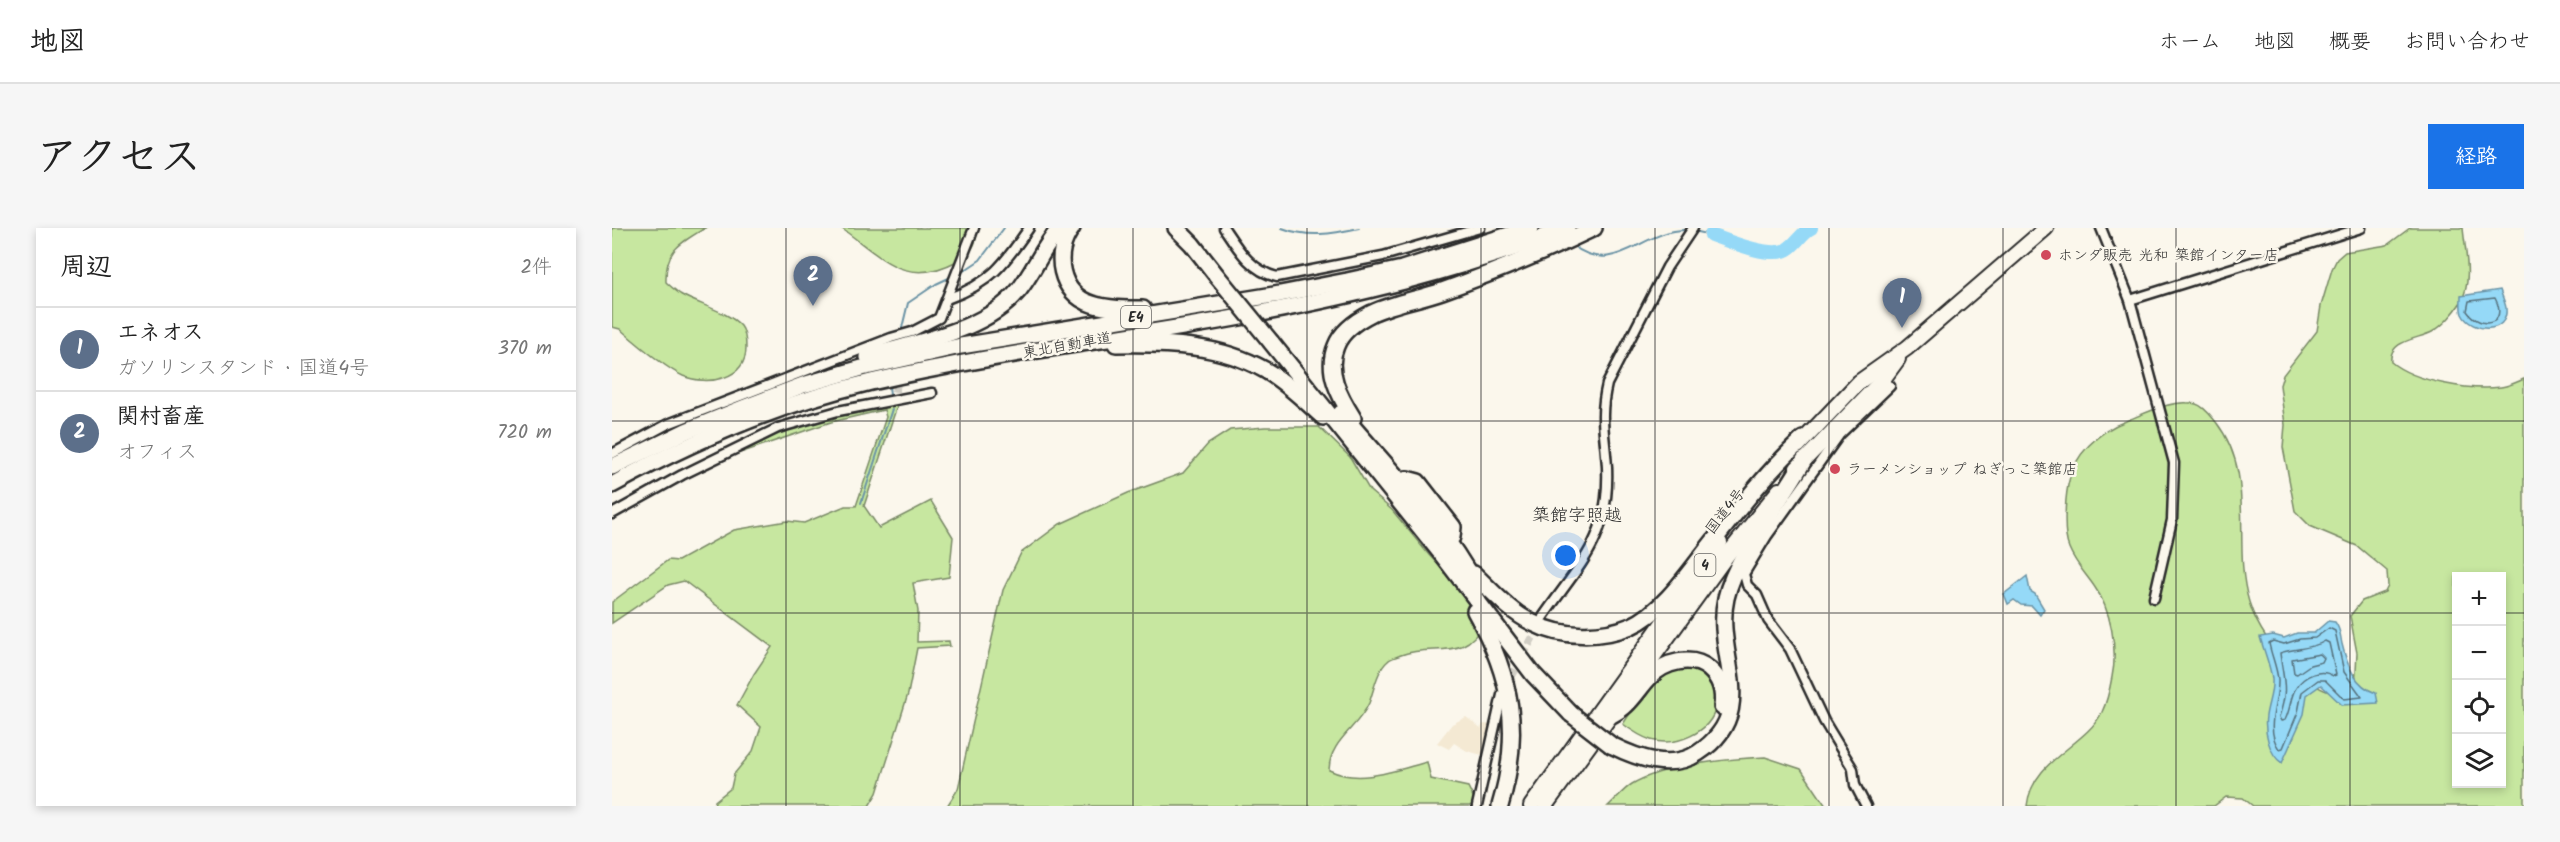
<!DOCTYPE html>
<html lang="ja">
<meta charset="utf-8">
<style>
:root{--surface:#fff;--page:#f6f6f6;--text:#222;--muted:#767676;--line:#e0e0e0;--accent:#1a73e8}
body{margin:0;font-family:Kalam,"Klee One",sans-serif;background:var(--page);color:var(--text)}
.controls{position:absolute;right:18px;bottom:18px;display:grid;overflow:hidden;border-radius:0px;box-shadow:0 3px 9px #0003}
.controls button{width:54px;height:54px;display:grid;place-items:center;padding:0;border:0;border-bottom:2px solid var(--line);background:var(--surface);color:var(--text);font:30px sans-serif}
.you{position:absolute;left:954px;top:328px;width:21px;height:21px;margin:-15px;border:4px solid #fff;border-radius:50%;background:#1a73e8;box-shadow:0 0 0 9px #1a73e833}
.badge{display:grid;place-items:center;width:39px;height:39px;border-radius:50%;background:var(--accent);color:#fff;font-size:20px;font-weight:700}
.pin{position:absolute;translate:-50% -50px;filter:drop-shadow(0 2px 3px #0008)}
.pin::after{content:'';position:absolute;top:32px;width:21px;height:18px;background:inherit;clip-path:polygon(0 0,100% 0,50% 100%)}
.list{margin:0;padding:0;list-style:none}
h2{display:flex;justify-content:space-between;align-items:center;height:78px;margin:0;padding:0 24px;font-size:26px}
h2 small{font-size:20px;font-weight:400;color:var(--muted)}
.list li{display:grid;grid-template-columns:39px 1fr auto;gap:18px;align-items:center;box-sizing:border-box;height:84px;padding:0 24px;border-top:2px solid var(--line)}
.list b{display:block;font-size:22px;white-space:nowrap}
.list p{margin:0;font-size:20px;white-space:nowrap;color:var(--muted)}
.list em{font-size:20px;font-style:normal;color:var(--muted)}
.icon{flex:none;width:33px;height:33px;fill:none;stroke:currentColor;stroke-width:2;stroke-linecap:round;stroke-linejoin:round}
.map{position:relative;flex:none;width:1912px;height:578px;overflow:hidden;border-radius:0px}
header{display:flex;align-items:center;gap:36px;box-sizing:border-box;height:84px;padding:0 30px;background:var(--surface);border-bottom:2px solid var(--line)}
header strong{font-size:28px}
nav{display:flex;gap:33px;margin-inline-start:auto;font-size:21px}
.intro{display:flex;align-items:center;justify-content:space-between;box-sizing:border-box;height:144px;padding:0 36px}
h1{margin:0;font-size:42px}
.button{padding:15px 27px;border-radius:0px;background:var(--accent);color:#fff;font-size:21px;font-weight:700}
main{display:flex;gap:36px;padding:0 36px}
aside{flex:1;background:var(--surface);border-radius:0px;box-shadow:0 3px 9px #0003}
.map>svg:first-child{display:block}
</style>
<header>
<strong>地図</strong>
<nav><a>ホーム</a><a>地図</a><a>概要</a><a>お問い合わせ</a></nav>
</header>
<div class="intro"><h1>アクセス</h1><a class="button">経路</a></div>
<main>
<aside>
<h2>周辺<small>2件</small></h2>
<ul class="list">
<li><span class="badge" style="background:#5c6f8a">1</span><div><b>エネオス</b><p>ガソリンスタンド · 国道4号</p></div><em>370 m</em></li>
<li><span class="badge" style="background:#5c6f8a">2</span><div><b>関村畜産</b><p>オフィス</p></div><em>720 m</em></li>
</ul>
</aside>
<div class="map">
<svg width="1912" height="578" viewBox="0 0 1912 578">
<rect width="100%" height="100%" fill="#fbf7ec"/>
<filter id="ink" filterUnits="userSpaceOnUse"><feTurbulence type="fractalNoise" baseFrequency=".0167" numOctaves="2"/><feDisplacementMap in="SourceGraphic" scale="12" xChannelSelector="R" yChannelSelector="G"/><feConvolveMatrix kernelMatrix="1 2 1 2 8 2 1 2 1" color-interpolation-filters="sRGB"/></filter>
<g filter="url(#ink)">
<path fill="#f4e9d3" d="M854,489L869,500L871,496L880,497L874,528L855,523L842,515L837,521L825,515L840,496Z"/>
<g fill="#c7e7a0" stroke="#798966" stroke-width="1.5" fill-rule="evenodd">
<path d="M0,0H93C67,16 53,22 54,54C58,58 63,62 68,66C84,76 116,83 129,98C133,103 134,114 134,120C134,152 95,158 71,148C53,140 23,114 8,101L0,99Z"/>
<path d="M229,0H365C366,16 359,26 345,33C293,61 270,29 229,0Z"/>
<path d="M1798,0H1851C1853,23 1861,52 1849,74C1843,84 1831,98 1820,104C1807,111 1776,112 1779,134C1803,154 1859,163 1889,159C1897,158 1905,154 1912,151V578H1641L1631,570L1614,569L1602,578H1415C1420,531 1474,518 1490,484C1495,474 1498,460 1500,449C1506,421 1499,381 1482,358C1473,345 1463,335 1457,320C1451,306 1453,273 1456,257C1461,227 1487,203 1514,193C1534,185 1562,170 1584,176C1592,178 1599,188 1604,194C1646,248 1619,315 1637,374C1645,400 1663,424 1682,441C1692,450 1707,462 1721,465C1727,466 1736,462 1743,461L1745,425L1738,388L1750,373L1773,364L1776,358L1775,343L1745,318L1698,298L1683,283L1671,219L1673,197L1668,157L1671,147L1705,103L1709,78L1720,41L1725,31L1733,24L1775,17ZM1844,349H1890V556H1844Z"/>
<path d="M286,175L252,278L267,300L319,273L341,309L337,349L301,355L306,383L305,414L337,413L338,418L305,420L296,466L265,565L257,578H102L103,573L119,560L122,546L141,523L149,499L125,477L142,446L160,419L72,353L56,357L0,395V374L56,332L66,333L122,302L175,293L192,295L233,278H244L274,189L272,182L219,194L125,226L164,207L210,190Z"/>
<path d="M653,199H707L738,229L758,263L780,282L817,327L832,343L862,364L873,393C852,436 823,414 789,427C785,429 778,430 776,433C765,442 762,462 757,475C747,499 717,513 717,542C748,557 784,542 815,534L819,551L856,559L862,571L859,578H335L346,561L391,362L409,325L448,296L516,265L571,245L596,216L618,202Z"/>
<path d="M1080,438L1100,451C1102,460 1106,471 1104,479C1098,505 1064,519 1039,512C1029,509 1019,502 1011,496L1034,461L1048,445Z"/>
<path d="M1153,529L1189,541L1214,578H996C1004,571 1012,561 1020,556C1054,536 1115,531 1153,529Z"/>
</g>
<g fill="#95d9f7" stroke="#6b93a5" stroke-width="1.5">
<path d="M1888,62C1890,68 1893,74 1894,80C1897,107 1859,105 1850,86C1848,81 1849,74 1849,68Z"/>
<path d="M1415,348L1418,363L1423,366L1432,381L1428,387L1420,378L1409,377L1402,372L1396,376L1392,366Z"/>
<path d="M1716,393L1723,394C1729,402 1728,407 1730,416C1735,437 1743,458 1764,465L1766,475L1730,477L1709,457L1695,467L1692,486L1670,535C1657,527 1652,503 1654,488C1656,474 1661,465 1660,451C1658,437 1652,423 1648,409L1661,407L1672,410L1685,405H1702Z"/>
</g>
<g fill="none" stroke-linecap="round" stroke-linejoin="round">
<g stroke="#55717d" stroke-width="1.5">
<path d="M1883,70C1897,97 1869,103 1855,83L1857,73Z"/>
<path d="M1717,400L1723,403L1732,444L1750,469L1732,471L1713,452H1706L1690,464L1686,484L1671,520L1667,521C1652,499 1667,475 1666,452C1665,439 1659,427 1657,415L1661,413L1672,416L1688,411L1703,410Z"/>
<path d="M1713,413L1717,415L1724,447L1721,448C1709,440 1692,447 1684,460C1678,468 1679,481 1673,492L1669,493L1667,489C1677,460 1671,452 1668,425C1682,420 1701,421 1713,413Z"/>
<path d="M1708,426L1712,430L1710,434L1698,437L1685,446L1682,445L1680,431Z"/>
</g>
<g stroke="#6b93a5" stroke-width="2">
<path d="M670,0C696,10 720,6 747,0"/>
<path d="M1082,3L1099,7"/>
<path d="M960,17C1004,51 1030,0 1076,2"/>
<path d="M347,46L368,32L392,0"/>
<path d="M289,104L296,75L324,56L339,49"/>
<path d="M277,158L278,167"/>
<path d="M249,275L280,181"/>
</g>
<path stroke="#95d9f7" stroke-width="14" d="M1099,7C1116,13 1157,30 1174,22C1184,17 1189,5 1199,0"/>
<g stroke="#d1cec5" stroke-width="8" stroke-dasharray="8 4" stroke-linecap="butt">
<path d="M283,164L292,128"/>
<path d="M894,459L928,396"/>
</g>
<defs>
<g id="minor">
<path d="M612,0C626,21 639,43 665,49L771,28L868,0"/>
<path d="M1489,0L1518,72L1562,235L1560,292L1542,370"/>
<path d="M337,70C378,56 393,35 417,0"/>
<path d="M1518,72L1749,0"/>
<path d="M0,226L56,196L279,110L300,104L327,90L362,0"/>
<path d="M0,286L70,247L166,200L226,183L320,165"/>
<path d="M931,389C969,334 998,311 995,239C993,206 987,189 995,156L1055,39L1081,0"/>
<path d="M865,578L890,467"/>
<path d="M1254,578L1243,557L1241,541L1212,493L1178,421L1156,392L1145,367L1135,357L1132,346L1155,308L1228,206L1278,158"/>
</g>
<g id="trunk">
<path d="M1186,218L1247,154L1295,120L1434,0"/>
<path d="M1185,240L1272,150L1286,131"/>
<path d="M919,578L1108,315"/>
<path d="M933,578L1116,326L1167,262"/>
</g>
<g id="motorway">
<path d="M460,0C440,25 448,66 480,76C496,81 514,81 531,81"/>
<path d="M564,0L580,16L605,48"/>
<path d="M659,114L828,324L921,446L959,486"/>
<path d="M504,116C555,115 607,116 653,142C674,154 693,173 711,189"/>
<path d="M256,129C304,114 374,103 407,62C422,43 431,19 448,0"/>
<path d="M729,185C776,241 830,294 865,360"/>
<path d="M741,190C728,169 713,143 724,118C730,102 746,92 760,85C782,75 807,71 830,63C882,45 932,24 982,0"/>
<path d="M0,239L74,203L131,180L191,157L250,140L349,118L668,66L735,53L790,41L919,0"/>
<path d="M795,251L806,254L841,299L840,309"/>
<path d="M0,257C80,213 170,175 259,154C379,126 502,112 623,90C736,69 848,43 955,0"/>
<path d="M862,346C880,363 898,384 921,395C950,410 990,410 1019,398C1053,383 1081,338 1104,310C1132,274 1157,242 1191,211"/>
<path d="M863,383C900,449 910,504 888,578"/>
<path d="M998,488C1003,485 1009,482 1013,478C1023,469 1029,458 1038,449C1052,434 1080,426 1097,441C1109,451 1112,465 1110,479"/>
<path d="M999,517C1025,530 1059,543 1086,525C1150,483 1101,427 1114,370C1124,326 1170,273 1192,232"/>
</g>
</defs>
<use href="#minor" stroke="#2b2b2b" stroke-width="13"/>
<use href="#trunk" stroke="#2b2b2b" stroke-width="18"/>
<use href="#motorway" stroke="#2b2b2b" stroke-width="20"/>
<use href="#minor" stroke="#fbf7ec" stroke-width="8"/>
<use href="#trunk" stroke="#fbf7ec" stroke-width="14"/>
<use href="#motorway" stroke="#fbf7ec" stroke-width="15"/>
<defs>
<g id="motorway-bridge">
<path d="M605,48L659,114"/>
<path d="M959,486L999,517"/>
</g>
</defs>
<use href="#motorway-bridge" stroke="#2b2b2b" stroke-width="20" stroke-linecap="butt"/>
<use href="#motorway-bridge" stroke="#fbf7ec" stroke-width="15"/>
</g>
</g>
<path fill="none" stroke="#2b2b2b" stroke-width="1.5" stroke-opacity="0.55" d="M174,0V578M348,0V578M521,0V578M695,0V578M869,0V578M1043,0V578M1217,0V578M1391,0V578M1564,0V578M1738,0V578M0,193H1912M0,385H1844M1890,385H1912"/>
<g fill="#d1495b" stroke="#fbf7ec" stroke-width="2">
<circle cx="1434" cy="27" r="6"/>
<circle cx="1223" cy="241" r="6"/>
</g>
<g text-anchor="middle" stroke-width="5" stroke-linejoin="round" paint-order="stroke">
<g fill="#fbf7ec" stroke="#696865" stroke-width="1.5">
<rect x="509" y="78" width="30" height="22" rx="4.5"/>
<rect x="1082.5" y="326" width="21" height="22" rx="4.5"/>
</g>
<g font-size="14" font-weight="bold" fill="#2b2b2b">
<text x="524" y="94">E4</text>
<text x="1093" y="342">4</text>
</g>
<g font-size="15" fill="#2b2b2b" stroke="#fbf7ec" text-anchor="start">
<text x="1446" y="32">ホンダ販売 光和 築館インター店</text>
<text x="1235" y="246">ラーメンショップ ねぎっこ築館店</text>
</g>
<g font-size="15" fill="#2b2b2b" stroke="#fbf7ec">
<text transform="translate(455 117) rotate(-10)" y="5">東北自動車道</text>
<text transform="translate(1113 283) rotate(-52)" y="5">国道4号</text>
</g>
<g font-size="18" fill="#2b2b2b" stroke="#fbf7ec">
<text x="965" y="293">築館字照越</text>
</g>
</g>
</svg>
<div class="controls">
<button>+</button>
<button>−</button>
<button><svg class="icon" aria-label="locate" viewBox="0 0 24 24"><circle cx="12" cy="12" r="6"/><path d="M12 2v4M12 18v4M2 12h4M18 12h4"/></svg></button>
<button><svg class="icon" aria-label="layers" viewBox="0 0 24 24"><path d="M12 4l9 5-9 5-9-5zM3 14l9 5 9-5"/></svg></button>
</div>
<div class="you"></div>
<div class="pin badge" style="left:1290px;top:100px;background:#5c6f8a">1</div>
<div class="pin badge" style="left:201px;top:78px;background:#5c6f8a">2</div>
</div>
</main>
